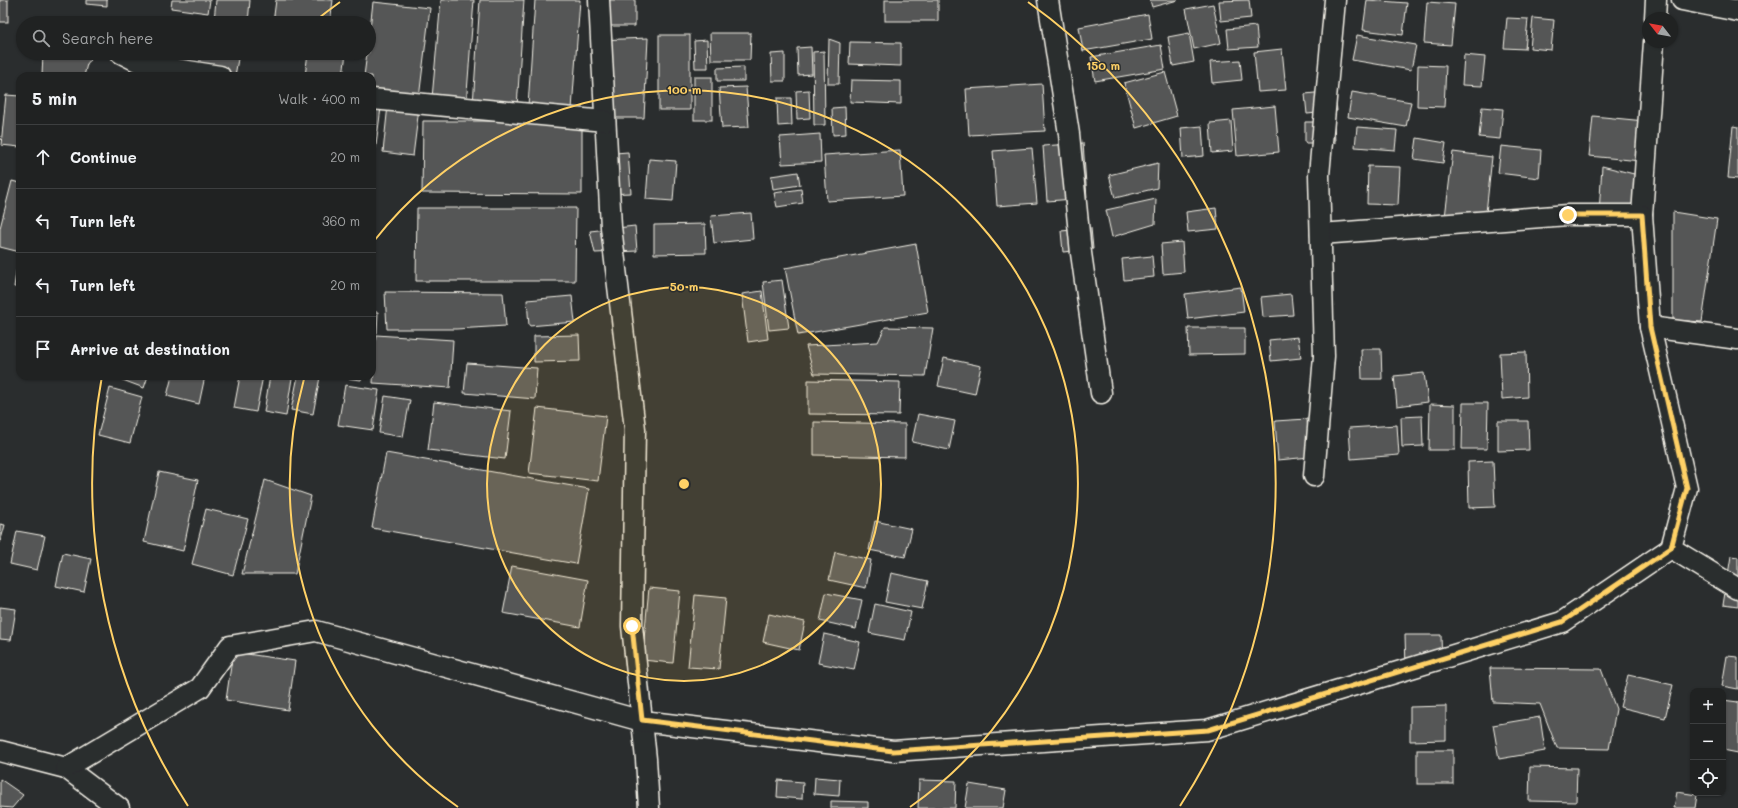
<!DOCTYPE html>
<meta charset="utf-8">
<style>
:root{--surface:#202222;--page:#2d2f2f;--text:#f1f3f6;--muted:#a2a4a5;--line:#3d3f40}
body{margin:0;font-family:Mali,sans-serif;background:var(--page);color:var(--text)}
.controls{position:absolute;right:12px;bottom:12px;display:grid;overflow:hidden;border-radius:8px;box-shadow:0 1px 3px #0004}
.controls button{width:36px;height:36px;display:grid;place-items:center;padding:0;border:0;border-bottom:1px solid var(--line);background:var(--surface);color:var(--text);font:20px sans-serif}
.compass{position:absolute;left:1642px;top:12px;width:36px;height:36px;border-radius:50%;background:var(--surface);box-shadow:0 1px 3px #0004;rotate:301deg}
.stop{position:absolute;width:12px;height:12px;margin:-9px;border:3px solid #ffd166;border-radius:50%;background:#fff}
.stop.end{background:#ffd166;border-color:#fff;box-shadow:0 1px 4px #0008}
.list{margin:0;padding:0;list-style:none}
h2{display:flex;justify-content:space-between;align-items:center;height:52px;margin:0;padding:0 16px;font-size:17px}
h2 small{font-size:13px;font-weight:400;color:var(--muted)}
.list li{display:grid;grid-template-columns:26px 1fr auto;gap:12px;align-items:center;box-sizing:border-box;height:64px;padding:0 16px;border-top:1px solid var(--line)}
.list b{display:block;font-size:15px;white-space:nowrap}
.list em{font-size:13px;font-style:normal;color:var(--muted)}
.icon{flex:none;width:22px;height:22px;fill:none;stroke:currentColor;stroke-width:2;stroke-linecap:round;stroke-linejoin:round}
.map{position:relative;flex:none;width:1738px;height:808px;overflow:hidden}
.search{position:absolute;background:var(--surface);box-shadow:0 1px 3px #0004;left:16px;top:16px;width:360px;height:44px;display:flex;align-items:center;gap:10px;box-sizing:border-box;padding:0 14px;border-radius:22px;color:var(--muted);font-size:15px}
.panel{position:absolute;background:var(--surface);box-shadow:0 1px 3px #0004;left:16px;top:72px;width:360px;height:308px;border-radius:12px}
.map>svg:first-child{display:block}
</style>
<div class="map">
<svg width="1738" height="808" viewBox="0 0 1738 808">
<rect width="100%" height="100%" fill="#2a2d2e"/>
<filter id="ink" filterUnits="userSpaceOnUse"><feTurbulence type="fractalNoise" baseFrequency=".025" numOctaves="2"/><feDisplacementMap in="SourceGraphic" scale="8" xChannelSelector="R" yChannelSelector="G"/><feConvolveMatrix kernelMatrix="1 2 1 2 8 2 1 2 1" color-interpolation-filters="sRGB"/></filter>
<g filter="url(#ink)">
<g fill="#555756" stroke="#f4f1e8">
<rect x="0" y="0" width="8" height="22"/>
<path d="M86,0H107V6L86,4Z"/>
<path d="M172,0H210L208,13L171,8Z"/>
<path d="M216,0H250L248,23L214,21Z"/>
<path d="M276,0H333L330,23H273Z"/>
<path d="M441,0H474L466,106L432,98Z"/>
<path d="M480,0H524L517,107L473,105Z"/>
<path d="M535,0H580L572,109L528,106Z"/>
<path d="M604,0H635V26H605Z"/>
<rect x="885" y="0" width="53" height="21"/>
<path d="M1150,0H1178L1152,7Z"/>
<path d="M1249,0L1251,18L1221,21L1219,1Z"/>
<path d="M1367,0L1407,3L1403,35L1363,30Z"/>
<path d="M373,2L430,8L419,98L372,92V76H364L367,53H369V37Z"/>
<path d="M1427,2L1455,4L1451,45L1424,43Z"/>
<path d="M1213,4L1221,43L1194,49L1186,9Z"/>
<path d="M1148,14L1152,39L1083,51L1079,27Z"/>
<path d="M44,17L66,23H44Z"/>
<path d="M1507,18L1528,19L1525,49L1504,48Z"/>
<path d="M1533,18L1554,20L1551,50L1530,48Z"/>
<path d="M1256,26L1258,47L1229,49L1227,29Z"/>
<path d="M710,33H751L750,60H711Z"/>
<path d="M1189,33L1194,62L1173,66L1168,37Z"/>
<rect x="659" y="35" width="31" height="75"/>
<path d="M1357,35L1416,45L1411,70L1352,60Z"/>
<path d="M648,38L644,118H596L598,40Z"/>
<path d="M829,39L840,43L839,84H828Z"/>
<path d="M707,40L708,68H695L694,41Z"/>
<path d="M850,42L901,43V66L849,64Z"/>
<path d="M1161,45L1165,69L1095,81L1091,57Z"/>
<path d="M811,47L812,74L798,75L797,48Z"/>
<path d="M1282,49L1286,90L1258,92L1254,52Z"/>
<path d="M824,51L825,125H814L813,52Z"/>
<path d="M43,53H95L87,64L84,76H42Z"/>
<path d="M201,53H239L235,76L198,74Z"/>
<path d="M308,53H346L343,76H305Z"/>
<path d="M785,53V81H772L771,54Z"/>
<path d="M1464,55L1485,57L1482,86L1462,85Z"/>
<path d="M1240,60L1242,80L1212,83L1210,62Z"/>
<path d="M1418,65L1446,66L1444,107L1417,106Z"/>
<path d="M744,67V81H717V68Z"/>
<path d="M1165,72L1177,116L1136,128L1124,83Z"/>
<rect x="694" y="77" width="18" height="43"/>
<path d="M851,80L901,81V104L850,102Z"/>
<path d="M1042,84L1045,131L969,135L966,89Z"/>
<path d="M746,87L749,127L722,128L719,88Z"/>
<path d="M809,90L810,118L797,119L796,91Z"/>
<path d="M1335,91L1337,111L1307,114L1305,94Z"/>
<path d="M1352,92L1411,102L1406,127L1348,117Z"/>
<path d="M6,95L20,96V147L1,145Z"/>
<path d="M777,98H791L792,125L778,126Z"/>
<path d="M372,99L382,100L375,153L372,152Z"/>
<path d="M388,105L419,108L413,156L383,152Z"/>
<path d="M1275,106L1279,152L1237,156L1233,110Z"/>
<path d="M845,107L846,134L833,135L832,108Z"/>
<path d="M1482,107L1503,109L1500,139L1479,137Z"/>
<path d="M1593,116L1655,122L1651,162L1589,156Z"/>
<path d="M423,121H582V194L422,193Z"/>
<path d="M1231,121L1233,151L1212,153L1210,123Z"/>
<path d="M1305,122H1334L1335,143H1305Z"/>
<path d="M1202,126L1204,156L1183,158L1181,128Z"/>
<path d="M1733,126L1738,127V179L1728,178Z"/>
<path d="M1357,127L1397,130L1395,150L1355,147Z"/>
<path d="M820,134L821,162L782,164L780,137Z"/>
<path d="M1417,138L1446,143L1443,163L1414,159Z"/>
<path d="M1083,143L1087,198L1047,201L1043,146Z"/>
<path d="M1501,146L1541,150L1539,178L1498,173Z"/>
<path d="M1032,148L1037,203L997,206L993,151Z"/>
<path d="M900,150L903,196L827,201L824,155Z"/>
<path d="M628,152L631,193L604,194L602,154Z"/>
<path d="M1453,152L1492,157L1485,222L1445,217Z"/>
<path d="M649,159L676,161L673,201L646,199Z"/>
<path d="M1158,163L1157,188L1115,198L1109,175Z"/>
<path d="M1368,166L1400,167L1398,205L1367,204Z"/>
<path d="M1602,166L1646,177L1647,218L1599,213Z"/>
<path d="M798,172L800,185L773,189L771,176Z"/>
<path d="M12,181L20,183V252L0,247V228Z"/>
<path d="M801,189L803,203L777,207L774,193Z"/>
<path d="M1156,199L1155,224L1112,237L1106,210Z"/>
<path d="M417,208H576L575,281H416Z"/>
<path d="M1216,208L1218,229L1188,232L1186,212Z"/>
<path d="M1673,212L1717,219L1702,322L1673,320Z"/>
<path d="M751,213L753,239L714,243L711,216Z"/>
<path d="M705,224L706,253L654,254V225Z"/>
<path d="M635,226L637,251L595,253L590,231Z"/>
<path d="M1091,228L1093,249L1063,252L1061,231Z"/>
<path d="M1182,242L1184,272L1163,274L1161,244Z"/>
<path d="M916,244L928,312L798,335L785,268Z"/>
<path d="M1152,256L1154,277L1124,280L1122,259Z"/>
<path d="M17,266H20V287H14Z"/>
<path d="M782,280L789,328L769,330L763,282Z"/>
<path d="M1241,287L1244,312L1188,319L1185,294Z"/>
<path d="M762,291L768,339L748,342L742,294Z"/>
<path d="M385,292L503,293L506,326L456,329H387Z"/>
<path d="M1291,294L1293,315L1263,317L1261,297Z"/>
<path d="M572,296L575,322L529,326L527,300Z"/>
<path d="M372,312H378L377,333H372Z"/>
<path d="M885,327L933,328L925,376L814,374L806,346L878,342Z"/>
<path d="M1188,328H1245V354L1189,355Z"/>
<path d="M376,335L453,340L450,388L373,383Z"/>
<path d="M579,335L580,361L534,362V336Z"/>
<path d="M1298,337L1301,358L1271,361L1269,340Z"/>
<path d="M1361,349H1381L1382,379H1362Z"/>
<path d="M1526,352L1527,397L1502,399L1500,353Z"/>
<path d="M944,358L981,366L975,394L938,386Z"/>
<path d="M467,363L537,368L535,399L464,393Z"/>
<path d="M1424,373L1428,402L1397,406L1394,376Z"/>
<path d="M112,376H148L144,388Z"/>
<path d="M172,376H205L199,404L167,396Z"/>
<path d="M240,376H263L256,412L234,408Z"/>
<path d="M270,376L292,378L286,416L264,412Z"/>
<path d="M298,376L320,377L313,414L291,410Z"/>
<path d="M330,376H362L361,380Z"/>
<path d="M808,380L900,382L899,415L808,414Z"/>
<path d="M345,385L379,390L373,430L338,425Z"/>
<path d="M110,388L142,397L130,443L98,435Z"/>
<path d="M385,396L410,400L403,437L379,433Z"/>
<path d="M434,402L511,411L505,459L428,450Z"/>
<path d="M1463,403H1488L1487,449H1462Z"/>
<path d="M1430,404L1455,405V450H1429Z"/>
<path d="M537,408L606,416L598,481L529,473Z"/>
<path d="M918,414L955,421L949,450L912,442Z"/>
<path d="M1422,416L1423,446L1402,447L1401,417Z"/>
<path d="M1307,419L1310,457L1278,460L1275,421Z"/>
<path d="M1498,421H1528L1529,450L1498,451Z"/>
<path d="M814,422L905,424V457L814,455Z"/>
<path d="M1397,425L1399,455L1351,459L1349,428Z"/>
<path d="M386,453L589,489L576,564L372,528Z"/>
<path d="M1493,461L1495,507L1469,508L1468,462Z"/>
<path d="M159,472L198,480L183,551L144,542Z"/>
<path d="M265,480L311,496L295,574H242Z"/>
<path d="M206,509L248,519L233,575L192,564Z"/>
<path d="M875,521L912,529L905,557L869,550Z"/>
<path d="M0,524L5,525L0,543Z"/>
<path d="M17,531L45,536L37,570L10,564Z"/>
<path d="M835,552L871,560L866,588L829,580Z"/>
<path d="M63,553L91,559L84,592L56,586Z"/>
<path d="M1731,556L1738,557V607L1723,605Z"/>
<path d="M512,566L588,580L580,627L503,613Z"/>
<path d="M891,573L928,581L922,609L885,602Z"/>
<path d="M649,588L680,591L673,663L642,660Z"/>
<path d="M826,593L862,600L856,629L820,621Z"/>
<path d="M695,595L726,598L719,669L688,667Z"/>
<path d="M875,604L911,612L905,640L869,633Z"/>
<path d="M0,607L16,609L11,640L0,639Z"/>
<path d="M769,614L805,622L799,650L763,642Z"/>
<path d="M824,634L860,642L854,670L818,663Z"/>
<path d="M1405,635H1441L1442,669H1406Z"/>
<path d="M233,652L295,661L288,710L226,700Z"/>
<path d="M1727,656L1738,657V689L1722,686Z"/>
<path d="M1490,668L1601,669L1616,709L1609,749L1557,748L1540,704L1493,702Z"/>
<path d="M1628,675L1673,685L1665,718L1620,707Z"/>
<path d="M1723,700L1738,702V753L1723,750Z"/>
<path d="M1446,706V740L1410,741V707Z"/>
<path d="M1540,717L1545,751L1499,759L1493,725Z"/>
<rect x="1417" y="750" width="36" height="34"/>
<path d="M1530,767L1577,768L1576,802L1529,801Z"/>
<path d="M815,777L840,779L839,796L814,794Z"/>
<path d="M0,779L23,795L12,808L0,807Z"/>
<path d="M778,780L803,782L802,799L777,797Z"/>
<path d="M919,780L956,781L955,808H918Z"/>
<path d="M969,784L1006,790L1003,808H965Z"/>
<path d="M1677,792L1697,795L1695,808H1674Z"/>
<path d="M831,801L868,802V808H831Z"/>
</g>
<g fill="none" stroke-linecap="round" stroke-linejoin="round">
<defs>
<g id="minor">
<path d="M599,0L611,227L635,429L632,626L646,759L649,808"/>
<path d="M1048,0L1069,134L1081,253L1101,393"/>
<path d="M1682,0L1738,11"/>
<path d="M1655,18L1656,0"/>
<path d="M1654,42L1642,215L1650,327L1687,488L1671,548L1738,589"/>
<path d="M121,53L143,64L220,76"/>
<path d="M372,99L605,121"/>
<path d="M1321,234L1568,215H1642"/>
<path d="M1650,327L1738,339"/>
<path d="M1314,476L1324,356L1319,175L1335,0"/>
<path d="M0,751L66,768L119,808"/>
<path d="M66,768L200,688L230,646L316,631L642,721L893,751L1207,730L1562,622L1671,548"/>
</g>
</defs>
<use href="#minor" stroke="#f4f1e8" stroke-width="23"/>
<use href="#minor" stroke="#2a2d2e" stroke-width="20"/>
</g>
</g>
<g fill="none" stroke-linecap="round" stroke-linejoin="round" filter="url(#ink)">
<path stroke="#ffd166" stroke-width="5" d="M632,626L642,720L893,751L1208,730L1562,622L1671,548L1687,488L1650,327L1642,215H1568"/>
</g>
<circle cx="684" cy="484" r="197" fill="#ffd166" fill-opacity=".12"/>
<g fill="none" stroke="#ffd166" stroke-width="2">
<circle cx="684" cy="484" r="197"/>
<path d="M458 807A394 394 0 0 1 304 379M374 241A394 394 0 1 1 910 807"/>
<path d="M188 806A592 592 0 0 1 102 376M315 21A592 592 0 0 1 340 2M1028 2A592 592 0 0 1 1180 806"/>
</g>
<circle cx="684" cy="484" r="6" fill="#ffd166" stroke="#2a2d2e" stroke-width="2"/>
<g font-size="12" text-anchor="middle" font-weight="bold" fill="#ffd166" stroke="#2a2d2e" stroke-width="3" stroke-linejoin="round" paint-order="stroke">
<text x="1103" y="70">150 m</text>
<text x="684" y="94">100 m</text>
<text x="684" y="291">50 m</text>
</g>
</svg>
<div class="controls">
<button>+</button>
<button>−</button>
<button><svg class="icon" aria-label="locate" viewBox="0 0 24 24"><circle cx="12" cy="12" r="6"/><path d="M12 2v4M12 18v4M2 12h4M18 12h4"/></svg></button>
</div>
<svg class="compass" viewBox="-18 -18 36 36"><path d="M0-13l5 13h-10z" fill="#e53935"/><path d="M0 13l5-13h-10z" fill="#a2a4a5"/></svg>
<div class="stop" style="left:632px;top:626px"></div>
<div class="stop end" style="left:1568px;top:215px"></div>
<div class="search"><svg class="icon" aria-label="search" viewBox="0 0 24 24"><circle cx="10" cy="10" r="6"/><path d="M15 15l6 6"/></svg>Search here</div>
<section class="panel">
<h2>5 min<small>Walk · 400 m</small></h2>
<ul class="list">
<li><svg class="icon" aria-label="ahead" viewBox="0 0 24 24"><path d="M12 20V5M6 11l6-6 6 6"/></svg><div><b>Continue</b></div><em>20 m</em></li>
<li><svg class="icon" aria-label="left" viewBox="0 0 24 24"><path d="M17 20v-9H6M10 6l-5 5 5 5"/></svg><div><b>Turn left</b></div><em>360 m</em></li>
<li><svg class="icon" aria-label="left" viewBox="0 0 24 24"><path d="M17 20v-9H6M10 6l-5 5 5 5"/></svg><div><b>Turn left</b></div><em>20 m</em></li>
<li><svg class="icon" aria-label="arrive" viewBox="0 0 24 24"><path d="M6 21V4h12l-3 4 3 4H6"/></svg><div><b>Arrive at destination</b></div></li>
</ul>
</section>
</div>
